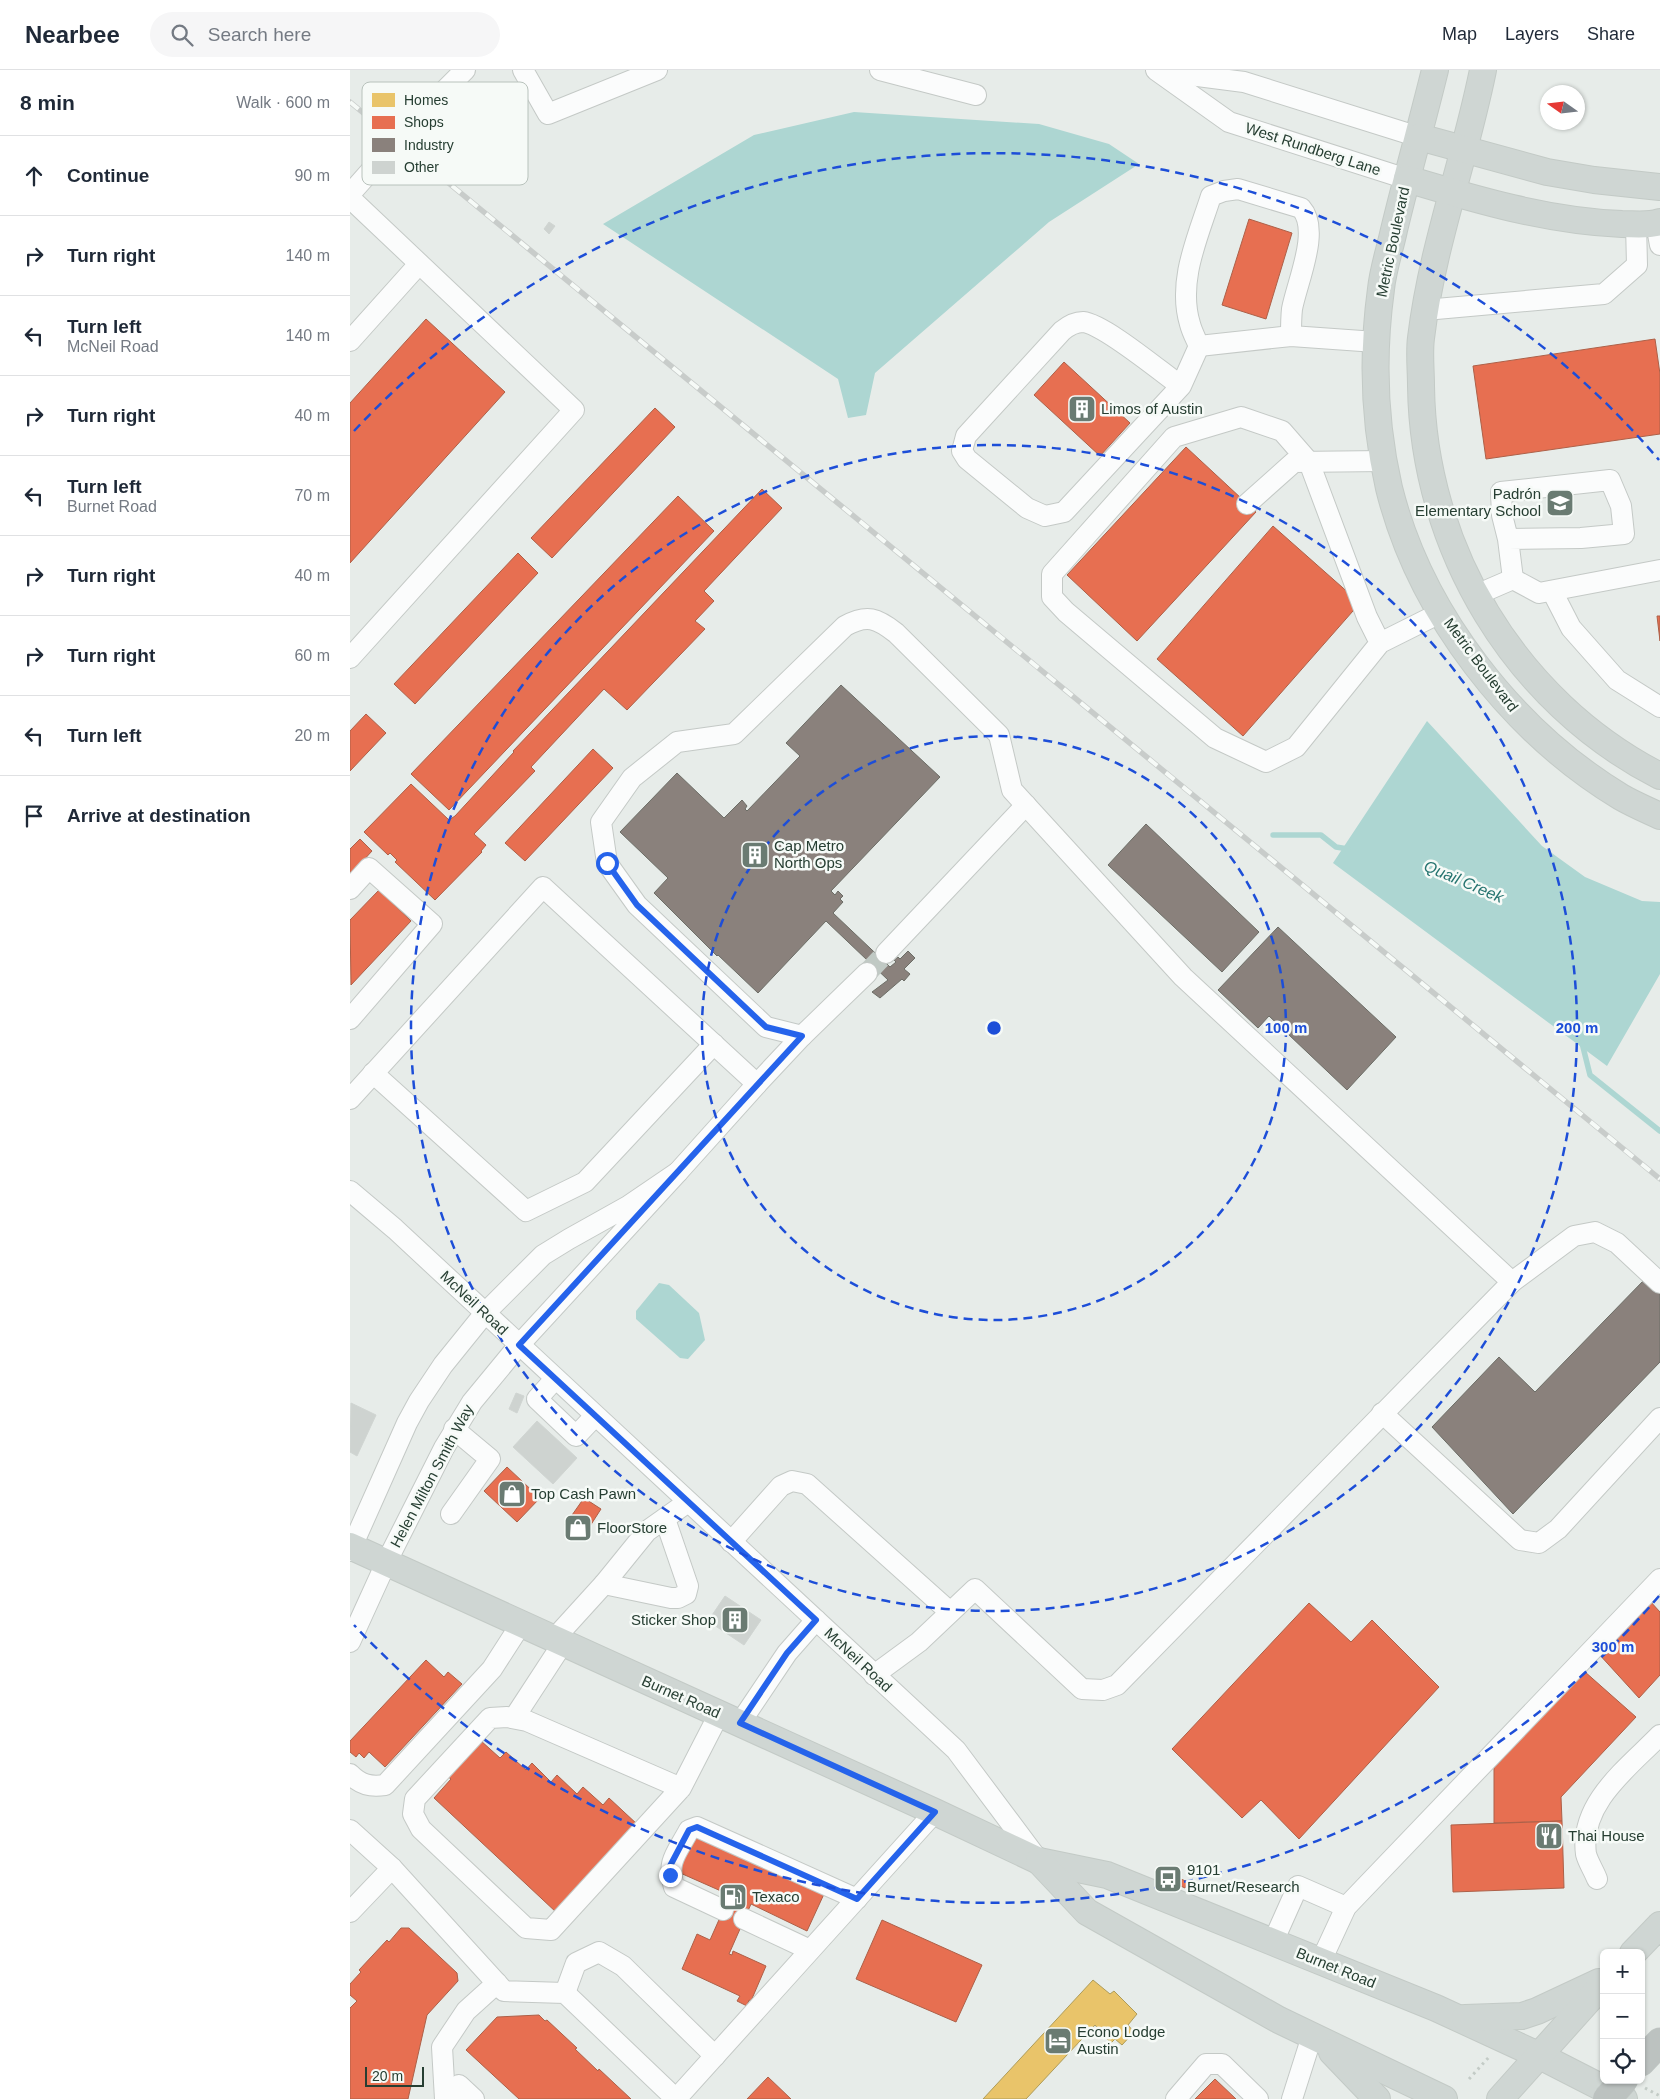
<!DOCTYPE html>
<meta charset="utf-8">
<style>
:root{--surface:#fff;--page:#f6f6f7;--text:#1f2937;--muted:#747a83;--line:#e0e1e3}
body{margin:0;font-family:Helvetica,sans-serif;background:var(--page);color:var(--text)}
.controls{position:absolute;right:15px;bottom:15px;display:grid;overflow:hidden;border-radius:8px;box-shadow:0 1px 4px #0004}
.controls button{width:45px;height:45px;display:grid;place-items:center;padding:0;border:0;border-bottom:1px solid var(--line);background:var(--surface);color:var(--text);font:25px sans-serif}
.compass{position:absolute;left:1190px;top:15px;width:45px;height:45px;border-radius:50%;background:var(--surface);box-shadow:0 1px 4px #0004;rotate:284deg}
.scale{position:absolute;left:15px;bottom:12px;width:59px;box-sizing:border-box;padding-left:5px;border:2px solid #263e32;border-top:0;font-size:14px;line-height:18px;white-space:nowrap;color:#263e32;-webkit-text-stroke:4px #f6faf7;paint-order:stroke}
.stop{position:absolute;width:15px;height:15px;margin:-11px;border:4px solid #2563eb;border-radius:50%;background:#fff}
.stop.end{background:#2563eb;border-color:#fff;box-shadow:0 1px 5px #0008}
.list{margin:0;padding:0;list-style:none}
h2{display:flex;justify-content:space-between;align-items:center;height:65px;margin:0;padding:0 20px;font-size:21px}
h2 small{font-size:16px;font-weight:400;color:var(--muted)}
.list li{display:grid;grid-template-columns:32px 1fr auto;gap:15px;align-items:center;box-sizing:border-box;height:80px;padding:0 20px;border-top:1px solid var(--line)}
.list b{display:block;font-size:19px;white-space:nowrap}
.list p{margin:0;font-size:16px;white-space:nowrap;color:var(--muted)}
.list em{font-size:16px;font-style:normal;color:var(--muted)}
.icon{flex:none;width:28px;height:28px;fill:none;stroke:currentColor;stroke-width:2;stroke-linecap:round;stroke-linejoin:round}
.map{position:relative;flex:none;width:1310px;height:2029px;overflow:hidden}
header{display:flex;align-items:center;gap:30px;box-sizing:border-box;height:70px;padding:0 25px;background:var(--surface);border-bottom:1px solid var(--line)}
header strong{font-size:24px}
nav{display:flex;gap:28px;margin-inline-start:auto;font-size:18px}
.search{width:350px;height:45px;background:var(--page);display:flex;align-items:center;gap:12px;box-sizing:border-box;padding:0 18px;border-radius:28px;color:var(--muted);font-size:19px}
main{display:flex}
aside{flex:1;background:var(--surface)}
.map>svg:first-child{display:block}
</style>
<header>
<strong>Nearbee</strong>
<div class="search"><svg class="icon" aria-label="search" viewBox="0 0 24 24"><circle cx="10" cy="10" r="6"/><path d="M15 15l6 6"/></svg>Search here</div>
<nav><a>Map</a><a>Layers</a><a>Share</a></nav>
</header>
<main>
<aside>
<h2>8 min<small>Walk · 600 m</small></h2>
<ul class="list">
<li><svg class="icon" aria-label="ahead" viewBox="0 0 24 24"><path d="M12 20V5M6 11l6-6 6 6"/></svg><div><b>Continue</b></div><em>90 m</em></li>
<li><svg class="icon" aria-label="right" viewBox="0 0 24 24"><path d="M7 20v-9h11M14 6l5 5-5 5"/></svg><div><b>Turn right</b></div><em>140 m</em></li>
<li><svg class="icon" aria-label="left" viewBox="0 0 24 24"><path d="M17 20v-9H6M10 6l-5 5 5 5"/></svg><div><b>Turn left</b><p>McNeil Road</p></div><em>140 m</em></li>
<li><svg class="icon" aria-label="right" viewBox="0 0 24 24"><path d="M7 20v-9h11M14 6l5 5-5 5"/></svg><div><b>Turn right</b></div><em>40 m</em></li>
<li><svg class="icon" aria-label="left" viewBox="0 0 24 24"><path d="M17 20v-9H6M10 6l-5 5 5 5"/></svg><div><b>Turn left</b><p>Burnet Road</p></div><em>70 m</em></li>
<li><svg class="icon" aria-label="right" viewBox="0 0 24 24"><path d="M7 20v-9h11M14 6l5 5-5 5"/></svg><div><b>Turn right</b></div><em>40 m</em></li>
<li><svg class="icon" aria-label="right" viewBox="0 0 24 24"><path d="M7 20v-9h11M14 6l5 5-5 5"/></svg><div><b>Turn right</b></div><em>60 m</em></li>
<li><svg class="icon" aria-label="left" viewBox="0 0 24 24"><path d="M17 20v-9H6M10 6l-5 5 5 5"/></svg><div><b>Turn left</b></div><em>20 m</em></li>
<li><svg class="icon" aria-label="arrive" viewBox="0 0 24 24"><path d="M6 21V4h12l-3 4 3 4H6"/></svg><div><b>Arrive at destination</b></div></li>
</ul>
</aside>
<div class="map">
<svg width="1310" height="2029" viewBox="0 0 1310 2029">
<rect width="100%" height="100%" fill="#e7ece9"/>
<g fill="#add6d2">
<path d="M504,42L689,54L759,74L789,94L699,152L525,303L516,345L498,348L488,309L253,154L404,65Z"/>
<path d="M1077,651L1192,776L1235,807L1292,831L1310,832V904L1257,996L983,793Z"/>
<path d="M309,1213L319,1215L349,1243L355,1270L338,1289L330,1288L286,1249V1241Z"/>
</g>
<path fill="#e9c46a" stroke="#ae9c59" d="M743,1910L760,1924L764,1921L787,1944L778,1955L784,1962L772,1975L765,1969L761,1973L745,1955L676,2029H633Z"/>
<g fill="#e76f51" stroke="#ad6048">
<path d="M899,149L942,163L916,249L872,235Z"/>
<path d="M76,249L155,322L0,493V333Z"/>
<path d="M1305,269L1310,304V364L1136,389L1123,296Z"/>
<path d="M714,292L780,353L750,386L684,325Z"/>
<path d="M305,338L325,357L202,488L181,468Z"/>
<path d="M836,377L906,442L787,571L717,505Z"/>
<path d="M412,419L432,438L354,521L364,531L345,551L355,559L277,640L254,619L181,697L185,701L124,764L136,775L131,781L132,782L85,830L45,792L47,790L40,783L38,785L14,762L61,714L99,750L105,746L164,682L163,681Z"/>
<path d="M328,426L364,461L99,740L61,704Z"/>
<path d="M923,456L1010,533L893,666L807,589Z"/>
<path d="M168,483L188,503L65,634L44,614Z"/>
<path d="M1307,546H1310V571Z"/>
<path d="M16,644L36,663L0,701V661Z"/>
<path d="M243,679L263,698L175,791L155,773Z"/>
<path d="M10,769L22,781L0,805V779Z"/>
<path d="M29,820L61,851L1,915L0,850Z"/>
<path d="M157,1397L190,1428L167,1452L134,1421Z"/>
<path d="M234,1428L251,1439L233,1467L215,1455Z"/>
<path d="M1299,1530L1310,1542V1605L1289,1628L1248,1583Z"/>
<path d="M959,1533L1001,1572L1022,1550L1089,1617L949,1769L911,1730L892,1748L822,1679Z"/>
<path d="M76,1590L94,1607L98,1602L112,1614L35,1697L19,1682L14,1688L9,1683L6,1687L0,1682V1671Z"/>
<path d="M1234,1601L1286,1647L1211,1727L1212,1751L1144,1753V1698Z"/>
<path d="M130,1670L150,1688L156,1682L176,1700L182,1693L201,1712L207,1705L227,1724L233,1717L253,1735L259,1728L288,1755L207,1843L84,1728L101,1709L97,1706Z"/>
<path d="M1212,1751L1214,1818L1103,1822L1101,1755Z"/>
<path d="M344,1766L474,1824L457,1861L401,1834L379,1884L382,1885L383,1881L416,1896L401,1931L399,1930L397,1936L387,1931L390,1926L332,1899L347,1864L360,1870L380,1825L328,1802Z"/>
<path d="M826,1807L838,1812L835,1818L824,1813Z"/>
<path d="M532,1850L632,1895L606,1952L506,1909Z"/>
<path d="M51,1858H59L107,1903L108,1911L77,1945L58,2029H0V1938L7,1931L0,1925V1914L11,1902L9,1900L37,1870L39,1872Z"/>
<path d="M189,1945L195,1951L197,1950L227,1978L225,1979L248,2001L249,1999L281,2029H169L116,1980L147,1947Z"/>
<path d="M418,2007L441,2029H397Z"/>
<path d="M865,2009L886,2029H845Z"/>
</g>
<g fill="#8a817c" stroke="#6c6d66">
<path d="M491,615L590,707L481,821L485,825L488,821L493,826L490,829L493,832L483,843L540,897L546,892L544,890L548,887L550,889L558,881L565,888L554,899L560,904L554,911L552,909L530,928L522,922L538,910L476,851L408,923L368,885L367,886L304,823L318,808L270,762L327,703L374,748L392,730L397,736L395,739L397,741L450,686L436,673Z"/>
<path d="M796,754L909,862L872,902L758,795Z"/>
<path d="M928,857L1046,967L997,1020L919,946L908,958L868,920Z"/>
<path d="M1295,1209L1310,1223V1292L1163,1444L1082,1357L1149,1287L1185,1322Z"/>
</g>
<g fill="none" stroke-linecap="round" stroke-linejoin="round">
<g stroke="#add6d2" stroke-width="5.5">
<path d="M923,765H971L986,777L998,779"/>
<path d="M1232,973L1240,1005L1310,1061"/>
</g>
</g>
<g fill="#ced3d0" stroke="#d0d5d2">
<path d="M199,152L205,156L199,164L194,159Z"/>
<path d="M166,1323L174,1326L167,1343L159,1339Z"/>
<path d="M1,1333L26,1345L7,1386L0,1382Z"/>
<path d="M187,1351L227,1388L203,1414L163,1377Z"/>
<path d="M375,1526L411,1550L394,1575L358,1551Z"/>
</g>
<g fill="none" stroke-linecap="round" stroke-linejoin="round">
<path stroke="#c0c9c4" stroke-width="20" stroke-dasharray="20 10" stroke-linecap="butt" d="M517,903L536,883"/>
<defs>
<g id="minor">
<path d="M173,0L198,44L307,0"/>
<path d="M530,0L626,25"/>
<path d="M806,0L879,52L1057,109"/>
<path d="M809,1L894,12L1069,67"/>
<path d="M0,124L72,43L115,0"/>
<path d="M0,128L224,340L0,588"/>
<path d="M1306,153L1310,175"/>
<path d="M1075,240L1254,224L1287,195L1286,154"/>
<path d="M941,266C941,257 941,248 942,239C947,212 971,160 951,138L888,119L874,121L861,126C848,167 827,211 840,254C842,262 846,269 849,276L941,266L1026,272"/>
<path d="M0,271L69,194"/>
<path d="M831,316C811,302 754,254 733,252C725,252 718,256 712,261L616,366L612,381L617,389L677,438L695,446L714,442L831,316L849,276"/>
<path d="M897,434L944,392L1034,391"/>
<path d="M1163,509L1189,523L1310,500"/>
<path d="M1202,521L1221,558L1267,610L1310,637"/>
<path d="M1126,525L1163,509L1158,469L1231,468L1274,464L1271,436L1260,410L1151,422L1152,445L1158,469"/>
<path d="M1030,573L946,677L916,692L865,668L716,542L702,527V504L824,367L891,347L932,361L959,392L1017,547L1030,573L1092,542"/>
<path d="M0,819L19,798L82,854L0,949"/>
<path d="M536,883L676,735"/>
<path d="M517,903L452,966L416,957L287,835L257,793L251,752L282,708L327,672L384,664L495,556C517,544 527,548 546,563L649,665L662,720L833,907L1162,1212L767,1615L753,1620L732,1619L625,1519L569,1572L524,1605"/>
<path d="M23,1003L176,1141L235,1112L364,974"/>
<path d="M407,1014L452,966"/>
<path d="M0,1029L193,817L407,1014L328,1102"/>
<path d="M0,1121L45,1159L606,1680L689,1791"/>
<path d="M1162,1212L1224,1166L1245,1162L1267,1173L1310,1213"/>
<path d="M205,1309L187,1329L226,1366L245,1346"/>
<path d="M1032,1343L1170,1470L1189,1473L1208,1459L1310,1348"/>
<path d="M101,1444L140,1389L104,1359"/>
<path d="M381,1472L431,1416L442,1411L457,1414L600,1542"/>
<path d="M0,1481L57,1353L69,1331L93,1295L135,1243L193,1185L219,1169L278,1136L328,1102L169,1275L122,1332L94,1378L36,1493L0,1572"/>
<path d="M254,1514L321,1528H328L336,1524L338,1516L315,1449"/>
<path d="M204,1569L254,1514L297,1461L338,1432"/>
<path d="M164,1648L213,1573"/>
<path d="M390,1653L437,1583L466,1550"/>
<path d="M0,1704C11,1715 20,1717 35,1715L142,1599L171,1554"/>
<path d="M331,1718L177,1651L157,1647L140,1648L65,1729L63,1744L71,1759L176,1858L201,1860L331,1718L369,1644"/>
<path d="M0,1760L42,1798L154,1921L215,1923L326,2029"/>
<path d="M1247,1809C1244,1801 1238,1792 1236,1784C1229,1733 1279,1697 1310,1665"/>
<path d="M373,1840L324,1817C316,1791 327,1783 339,1760L347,1757L507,1829"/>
<path d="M0,1842L42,1798"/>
<path d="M394,1849L460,1880"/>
<path d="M923,1872L948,1816L996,1837"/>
<path d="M971,1891L996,1837L1310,1509"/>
<path d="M215,1923L226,1893L249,1882L273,1896L365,1986"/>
<path d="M95,2029L92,1977L116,1941L147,1913"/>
<path d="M96,2029L109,2015L124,2029"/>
<path d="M326,2029L585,1742"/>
<path d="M826,2029L856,1994H872L908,2029"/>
<path d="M942,2029L962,1966"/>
</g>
<g id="major">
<path d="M1085,0C1072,53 1057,106 1044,160C1040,179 1033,199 1031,219C1022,285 1024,353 1039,418C1070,543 1162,661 1271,727C1283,734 1297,740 1310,746"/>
<path d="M1133,0C1115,90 1082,176 1071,268C1069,283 1071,300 1071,316C1073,478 1165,632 1310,706"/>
<path d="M1069,67L1197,102L1244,110L1310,117"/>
<path d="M1057,109C1127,130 1198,151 1272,154C1284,154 1299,156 1310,152"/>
<path d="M0,1476L585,1742L689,1791L757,1805L1086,1938L1188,1985L1274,2029"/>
<path d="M689,1791L737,1842L929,1950L1094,2029"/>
<path d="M1283,1883L1310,1855"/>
<path d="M1115,1948L1172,1946L1187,1941L1249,1912"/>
<path d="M982,1982L1027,2029"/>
<path d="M1150,2029L1254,1913"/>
</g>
<path id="highway" d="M1291,1992L1310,1972"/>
</defs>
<use href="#minor" stroke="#c4c9c6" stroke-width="22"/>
<use href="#major" stroke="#c3cac6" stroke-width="28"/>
<use href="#highway" stroke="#c3cac6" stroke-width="29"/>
<g stroke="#c3cbc6" stroke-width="3" stroke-dasharray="2.5 4" stroke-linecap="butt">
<path d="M1119,2009L1139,1987"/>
<path d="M1295,2018L1310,2026"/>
</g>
<use href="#minor" stroke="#fbfcfc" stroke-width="20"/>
<use href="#major" stroke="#cfd6d3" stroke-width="26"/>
<use href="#highway" stroke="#bcc2c0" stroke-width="28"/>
<defs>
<path id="rail" d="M0,32L1310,1109"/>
</defs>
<use href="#rail" stroke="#c8ccca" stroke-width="5.5"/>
<use href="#rail" stroke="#f6faf7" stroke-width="4" stroke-dasharray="11" stroke-linecap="butt"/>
<defs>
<path id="highway-bridge" d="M1257,2029L1274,2010"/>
</defs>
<use href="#highway-bridge" stroke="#c3cac6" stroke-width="29" stroke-linecap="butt"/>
<use href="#highway-bridge" stroke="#bcc2c0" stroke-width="28"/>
</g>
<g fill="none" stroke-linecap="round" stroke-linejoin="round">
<path stroke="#2563eb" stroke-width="6" d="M257,793L287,835L416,957L452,966L169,1275L466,1550L437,1583L390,1653L585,1742L507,1829L347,1757L339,1760L320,1796V1805"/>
</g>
<g fill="none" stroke="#1d4ed8" stroke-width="2.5" stroke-dasharray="9 6">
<circle cx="644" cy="958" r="292"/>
<circle cx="644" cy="958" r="583"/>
<path d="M1309 1526A875 875 0 0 1 4 1555M4 361A875 875 0 0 1 1309 390"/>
</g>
<defs>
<symbol id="building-square" viewBox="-11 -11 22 22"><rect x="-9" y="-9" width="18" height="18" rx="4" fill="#6a7b72" stroke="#f6faf7"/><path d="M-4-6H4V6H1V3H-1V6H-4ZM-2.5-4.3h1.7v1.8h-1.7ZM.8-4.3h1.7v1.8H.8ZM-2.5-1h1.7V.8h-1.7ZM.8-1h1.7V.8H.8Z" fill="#fff"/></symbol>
<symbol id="school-square" viewBox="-11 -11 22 22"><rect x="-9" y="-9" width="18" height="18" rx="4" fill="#6a7b72" stroke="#f6faf7"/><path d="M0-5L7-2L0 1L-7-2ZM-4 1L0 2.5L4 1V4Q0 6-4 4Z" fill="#fff"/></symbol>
<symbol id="shop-square" viewBox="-11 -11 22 22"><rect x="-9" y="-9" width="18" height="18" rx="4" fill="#6a7b72" stroke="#f6faf7"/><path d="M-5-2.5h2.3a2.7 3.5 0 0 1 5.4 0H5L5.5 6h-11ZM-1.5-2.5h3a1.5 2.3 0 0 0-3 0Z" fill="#fff"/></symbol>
<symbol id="restaurant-square" viewBox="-11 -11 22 22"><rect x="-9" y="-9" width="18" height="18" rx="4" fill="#6a7b72" stroke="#f6faf7"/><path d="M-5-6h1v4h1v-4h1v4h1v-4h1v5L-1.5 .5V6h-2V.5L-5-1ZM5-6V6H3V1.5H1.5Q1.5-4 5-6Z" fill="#fff"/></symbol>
<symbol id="bus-square" viewBox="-11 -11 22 22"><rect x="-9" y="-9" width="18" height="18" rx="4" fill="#6a7b72" stroke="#f6faf7"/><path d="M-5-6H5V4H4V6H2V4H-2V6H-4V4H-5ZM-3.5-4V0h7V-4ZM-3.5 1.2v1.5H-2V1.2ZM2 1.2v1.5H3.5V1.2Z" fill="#fff"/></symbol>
<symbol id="fuel-square" viewBox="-11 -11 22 22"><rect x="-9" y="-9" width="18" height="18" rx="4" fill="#6a7b72" stroke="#f6faf7"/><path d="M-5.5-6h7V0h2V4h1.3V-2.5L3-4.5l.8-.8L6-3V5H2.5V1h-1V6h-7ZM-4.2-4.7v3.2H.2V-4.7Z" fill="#fff"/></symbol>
<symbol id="hotel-square" viewBox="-11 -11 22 22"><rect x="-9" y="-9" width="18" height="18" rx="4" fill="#6a7b72" stroke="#f6faf7"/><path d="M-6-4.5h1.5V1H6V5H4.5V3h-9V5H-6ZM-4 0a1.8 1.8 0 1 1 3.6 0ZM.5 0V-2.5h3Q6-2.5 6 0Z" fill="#fff"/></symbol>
</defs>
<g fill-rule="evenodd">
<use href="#building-square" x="716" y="323" width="32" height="32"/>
<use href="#school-square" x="1194" y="417" width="32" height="32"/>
<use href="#building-square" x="389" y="769" width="32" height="32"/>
<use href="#shop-square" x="146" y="1408" width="32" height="32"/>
<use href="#shop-square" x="212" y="1442" width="32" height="32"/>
<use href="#building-square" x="369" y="1534" width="32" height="32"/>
<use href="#restaurant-square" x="1183" y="1750" width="32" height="32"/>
<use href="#bus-square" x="802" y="1793" width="32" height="32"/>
<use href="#fuel-square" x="367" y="1811" width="32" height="32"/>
<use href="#hotel-square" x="692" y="1955" width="32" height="32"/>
</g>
<g text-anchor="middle" stroke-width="5" stroke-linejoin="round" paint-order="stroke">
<g font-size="15" fill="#263e32" stroke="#f6faf7">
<text transform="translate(963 79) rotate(18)" y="5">West Rundberg Lane</text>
<text transform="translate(1043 172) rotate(-78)" y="5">Metric Boulevard</text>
<text transform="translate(1131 595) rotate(53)" y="5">Metric Boulevard</text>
<text transform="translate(124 1233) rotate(43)" y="5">McNeil Road</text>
<text transform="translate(82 1406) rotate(-62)" y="5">Helen Milton Smith Way</text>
<text transform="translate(508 1590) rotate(43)" y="5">McNeil Road</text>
<text transform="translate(331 1627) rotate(24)" y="5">Burnet Road</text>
<text transform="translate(986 1898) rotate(22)" y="5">Burnet Road</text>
</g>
<g font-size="15" fill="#263e32" stroke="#f6faf7" text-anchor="start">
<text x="751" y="344">Limos of Austin</text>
<text x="1191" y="429" text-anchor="end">Padrón<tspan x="1191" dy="17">Elementary School</tspan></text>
<text x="424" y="781">Cap Metro<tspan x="424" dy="17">North Ops</tspan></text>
<text x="181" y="1429">Top Cash Pawn</text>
<text x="247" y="1463">FloorStore</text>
<text x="366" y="1555" text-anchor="end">Sticker Shop</text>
<text x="1218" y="1771">Thai House</text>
<text x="837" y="1805">9101<tspan x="837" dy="17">Burnet/Research</tspan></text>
<text x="402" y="1832">Texaco</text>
<text x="727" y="1967">Econo Lodge<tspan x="727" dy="17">Austin</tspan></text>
</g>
<g font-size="16" font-style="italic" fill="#267470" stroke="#f6faf7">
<text transform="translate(1114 811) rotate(23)" y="6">Quail Creek</text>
</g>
</g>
<rect x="12" y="12" width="166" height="103" rx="8" fill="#f6faf7" stroke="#b8c2bc" stroke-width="1"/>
<rect x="22" y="23" width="23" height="14" fill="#e9c46a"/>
<rect x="22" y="46" width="23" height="13" fill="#e76f51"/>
<rect x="22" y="68" width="23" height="14" fill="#8a817c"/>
<rect x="22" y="91" width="23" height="13" fill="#ced3d0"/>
<g font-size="14" fill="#263e32">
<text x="54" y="35">Homes</text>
<text x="54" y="57">Shops</text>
<text x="54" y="80">Industry</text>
<text x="54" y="102">Other</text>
</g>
<circle cx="644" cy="958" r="8" fill="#1d4ed8" stroke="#f6faf7" stroke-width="2.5"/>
<g font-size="15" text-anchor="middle" font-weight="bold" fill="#1d4ed8" stroke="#f6faf7" stroke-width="5" stroke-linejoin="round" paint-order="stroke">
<text x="936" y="963">100 m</text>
<text x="1227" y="963">200 m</text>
<text x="1263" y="1582">300 m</text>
</g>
</svg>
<div class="controls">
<button>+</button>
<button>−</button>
<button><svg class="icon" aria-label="locate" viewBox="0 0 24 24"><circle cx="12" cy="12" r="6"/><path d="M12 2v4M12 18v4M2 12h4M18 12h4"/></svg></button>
</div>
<svg class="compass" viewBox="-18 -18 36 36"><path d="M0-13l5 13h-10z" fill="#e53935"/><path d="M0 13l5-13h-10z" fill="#747a83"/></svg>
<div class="scale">20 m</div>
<div class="stop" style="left:257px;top:793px"></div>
<div class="stop end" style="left:320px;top:1805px"></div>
</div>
</main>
